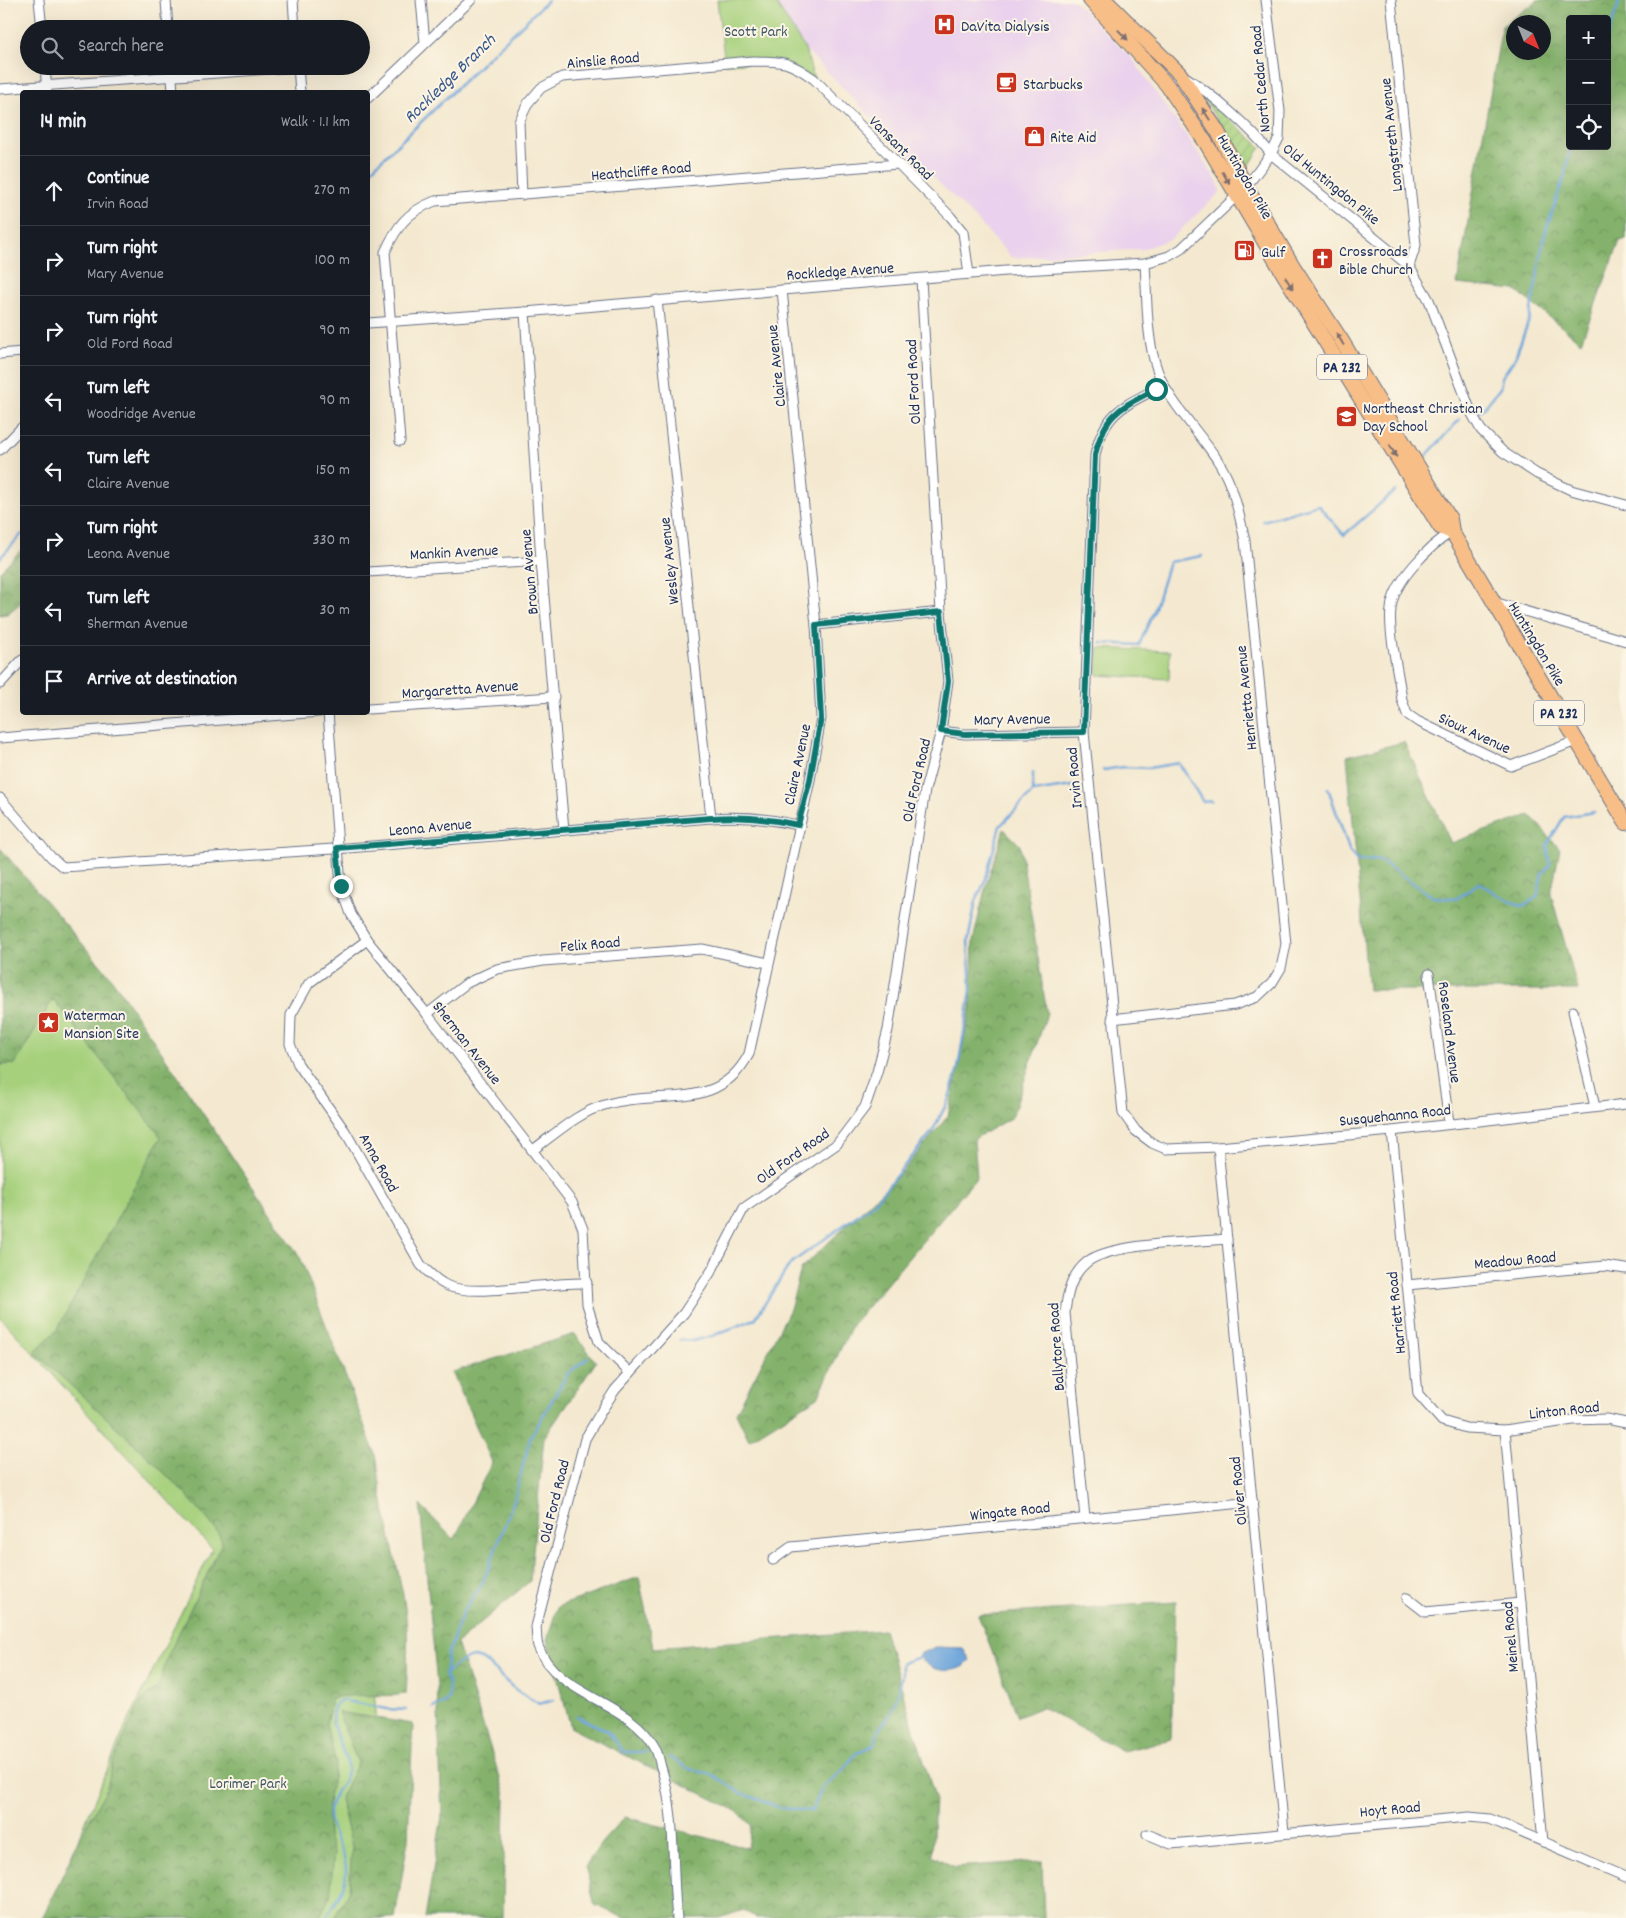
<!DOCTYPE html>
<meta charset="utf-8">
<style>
:root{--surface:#171b24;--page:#242831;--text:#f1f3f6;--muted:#9ea1a6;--line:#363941}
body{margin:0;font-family:Dekko,sans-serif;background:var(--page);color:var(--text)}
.controls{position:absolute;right:15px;top:15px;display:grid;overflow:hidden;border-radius:5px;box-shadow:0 5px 20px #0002}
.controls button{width:45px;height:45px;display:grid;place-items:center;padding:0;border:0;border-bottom:1px solid var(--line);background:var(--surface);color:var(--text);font:25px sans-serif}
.compass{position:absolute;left:1506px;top:15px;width:45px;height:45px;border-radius:50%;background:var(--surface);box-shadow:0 5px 20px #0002;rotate:137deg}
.stop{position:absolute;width:15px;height:15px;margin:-11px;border:4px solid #0f766e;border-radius:50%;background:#fff}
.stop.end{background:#0f766e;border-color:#fff;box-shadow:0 1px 5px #0008}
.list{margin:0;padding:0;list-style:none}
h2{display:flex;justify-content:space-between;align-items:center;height:65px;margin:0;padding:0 20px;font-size:21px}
h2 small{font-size:16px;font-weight:400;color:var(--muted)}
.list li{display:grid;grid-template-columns:32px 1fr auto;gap:15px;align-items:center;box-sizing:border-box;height:70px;padding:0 20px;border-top:1px solid var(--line)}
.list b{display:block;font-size:19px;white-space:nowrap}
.list p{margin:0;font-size:16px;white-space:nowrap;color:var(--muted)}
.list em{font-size:16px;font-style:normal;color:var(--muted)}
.icon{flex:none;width:28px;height:28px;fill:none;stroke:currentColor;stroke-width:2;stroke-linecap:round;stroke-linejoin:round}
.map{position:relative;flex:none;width:1626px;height:1918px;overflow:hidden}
.search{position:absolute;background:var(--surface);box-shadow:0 5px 20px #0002;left:20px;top:20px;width:350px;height:55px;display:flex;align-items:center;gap:12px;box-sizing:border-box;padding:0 18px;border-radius:28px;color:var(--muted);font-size:19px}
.panel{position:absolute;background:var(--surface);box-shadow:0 5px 20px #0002;left:20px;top:90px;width:350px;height:625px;border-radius:5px}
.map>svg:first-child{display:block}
</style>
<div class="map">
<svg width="1626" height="1918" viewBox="0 0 1626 1918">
<defs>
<pattern id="forest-crowns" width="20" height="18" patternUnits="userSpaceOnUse" patternTransform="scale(1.25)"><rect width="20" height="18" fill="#84b26c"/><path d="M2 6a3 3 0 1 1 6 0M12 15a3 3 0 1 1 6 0" fill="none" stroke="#6b915c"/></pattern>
<pattern id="garden-furrows" width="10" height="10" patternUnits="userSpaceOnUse" patternTransform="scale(1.25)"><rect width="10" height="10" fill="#a6d07c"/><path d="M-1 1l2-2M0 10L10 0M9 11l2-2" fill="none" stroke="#8eb36e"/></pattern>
</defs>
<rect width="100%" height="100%" fill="#fcf5e5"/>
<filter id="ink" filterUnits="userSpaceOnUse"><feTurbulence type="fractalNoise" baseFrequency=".02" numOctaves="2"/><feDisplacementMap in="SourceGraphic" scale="10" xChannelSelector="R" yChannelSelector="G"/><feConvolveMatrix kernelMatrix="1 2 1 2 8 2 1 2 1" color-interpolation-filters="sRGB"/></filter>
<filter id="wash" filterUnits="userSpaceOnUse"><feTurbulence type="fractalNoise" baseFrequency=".0096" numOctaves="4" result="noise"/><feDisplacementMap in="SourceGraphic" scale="20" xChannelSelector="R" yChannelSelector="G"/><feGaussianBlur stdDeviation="1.12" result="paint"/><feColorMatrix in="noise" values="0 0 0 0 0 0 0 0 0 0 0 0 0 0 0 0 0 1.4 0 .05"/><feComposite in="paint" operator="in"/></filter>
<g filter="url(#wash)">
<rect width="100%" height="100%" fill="#f4e9d0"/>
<path fill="#ead1ed" d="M774,0H1073L1133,60L1197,151L1218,183L1220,192L1171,239L1142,249L1012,258L975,218L875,121L805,49Z"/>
<g fill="#a6d07c" stroke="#60806d">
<path d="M717,0H774L805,49L814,79L783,61L725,64Z"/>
<path d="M1098,648L1170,651L1169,679L1097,675Z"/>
<path d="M0,883L96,982L362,1560L380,1755L388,1918H45L124,1730L212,1549L0,1317Z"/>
</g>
<g fill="url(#forest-crowns)" stroke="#507065" fill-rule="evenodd">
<path d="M1538,0H1626V239L1620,241L1581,342L1515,290L1457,284L1502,26ZM1570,19H1607V146H1570ZM1514,22H1544V52H1514Z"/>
<path d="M22,549V602L7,614L0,615V571Z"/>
<path d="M1404,742L1451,843L1530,815L1560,849L1551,894L1578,990H1368L1347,756Z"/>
<path d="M1004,829L1020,845L1047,1014L1012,1117L974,1139L977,1177L852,1325L818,1397L749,1440L736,1413L790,1309L801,1269L903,1171L948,1116L971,1006L973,941L984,893Z"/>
<path d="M0,848L110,976L300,1257L377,1459C381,1506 394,1549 403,1595C409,1628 408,1661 406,1694C381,1698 357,1693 332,1698L326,1724L336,1763L328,1803V1836L334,1853L330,1897L319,1918H42L87,1824L106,1790L114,1760L138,1707L141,1701L158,1688L167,1658L222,1543C220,1516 63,1379 34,1352L57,1330L161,1137L53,999L15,1064L0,1065Z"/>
<path d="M575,1334L596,1362L544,1438L530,1581L457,1643L505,1794L503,1918H425L442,1816L437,1685L420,1505L454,1540L492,1462L452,1372Z"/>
<path d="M639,1577L653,1648L884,1630L935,1798L932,1855L954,1867L1042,1861L1044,1918H756L744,1910L719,1918H625L595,1905L585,1866L603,1841L625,1817L748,1848L751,1825L735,1810L571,1728L547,1640L557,1607Z"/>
<path d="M1176,1602L1171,1739L1123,1751L1042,1707L1018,1717L978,1615Z"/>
<path d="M338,1712L413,1724L408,1840L395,1918H334L349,1892L352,1846L340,1799L358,1763Z"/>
</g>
<path fill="url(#garden-furrows)" stroke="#60806d" d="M1201,94L1261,147L1249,166L1247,167Z"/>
<path fill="#6ca4db" stroke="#446a9c" d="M936,1647L963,1648L970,1661C956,1676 927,1673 919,1654Z"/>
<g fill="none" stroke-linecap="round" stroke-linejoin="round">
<g stroke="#6ca4db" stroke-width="2.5">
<path d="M1607,38L1620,0"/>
<path d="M368,173L548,0"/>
<path d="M1479,411L1484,408L1500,388L1502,377L1515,358L1529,320L1545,233L1564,177L1571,146"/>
<path d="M1426,456L1460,419"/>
<path d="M1263,521L1318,505L1344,535L1395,491"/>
<path d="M0,558L22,534"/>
<path d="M1101,643L1139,645L1154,611L1169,562L1202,556"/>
<path d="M1103,770L1123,767L1149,768L1179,763L1203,802L1212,801"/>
<path d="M1033,773V791"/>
<path d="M1328,788L1350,852L1357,861L1380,860L1433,897L1456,899L1479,883L1500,896L1523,906L1537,897L1542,874L1550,865L1547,845L1564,817L1594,812"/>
<path d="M680,1340L693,1341L712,1336L755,1319L790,1264L873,1204L932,1132L948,1101L958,1068L971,990L968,941L976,901L985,881L1000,826L1033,792L1079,785"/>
<path d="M445,1674C479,1644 482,1659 509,1684C517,1692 529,1697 539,1704L554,1700"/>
<path d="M445,1675L448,1653L463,1612L483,1582L514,1500L530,1438L568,1373L588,1358"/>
<path d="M433,1708L444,1703L449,1698L448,1681L445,1675"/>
<path d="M576,1716L608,1731L623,1752H646"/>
<path d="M669,1757L687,1768L713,1775L741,1793L781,1808L812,1811L822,1788L847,1766L855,1754L874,1745L879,1729L890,1715L898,1694L902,1676V1663L920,1657"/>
<path d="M325,1918C340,1897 353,1878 342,1852C336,1838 329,1828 329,1812C329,1794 351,1781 347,1763C343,1746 320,1712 341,1700L387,1709L406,1710"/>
</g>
</g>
</g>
<g filter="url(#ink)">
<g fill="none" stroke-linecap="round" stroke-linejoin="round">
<defs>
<g id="minor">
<path d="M39,0L42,29"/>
<path d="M166,0L168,29"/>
<path d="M293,0L295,29"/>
<path d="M421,0L425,43"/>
<path d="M1391,0L1416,245L1409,266"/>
<path d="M45,66L47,92"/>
<path d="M171,66L173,92"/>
<path d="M298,66L300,92"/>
<path d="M1184,76C1212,94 1251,128 1271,154L1409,266L1429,300L1471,412L1481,430L1503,452L1537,474L1571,490L1626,505"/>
<path d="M0,89L298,67"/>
<path d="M368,98L471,0"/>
<path d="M522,195L519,122L528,103L541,88L562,77L753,61C783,61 789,61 814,79L950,216L963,232L969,274"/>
<path d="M657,300L711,818"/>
<path d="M525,312L541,561L564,830"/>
<path d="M368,323L525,312L1006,271L1145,263L1169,256L1181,249L1246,187L1271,154L1279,138L1280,111L1266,0"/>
<path d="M0,354L22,352"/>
<path d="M1164,385C1126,405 1105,410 1095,455L1084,732L1123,1113L1136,1131L1152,1143L1166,1149L1218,1147L1392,1131L1626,1104"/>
<path d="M400,441L385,252C397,226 407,212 435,201L898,164"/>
<path d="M0,450L22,427"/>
<path d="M1452,532C1430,545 1393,582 1391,609C1388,632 1399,676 1402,700L1407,714L1417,721L1511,766L1576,741"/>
<path d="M368,572L541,561"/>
<path d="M1494,602L1626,641"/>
<path d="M816,625L941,612"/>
<path d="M0,684L22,660"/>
<path d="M368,709L554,697"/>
<path d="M328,712L341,886L351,914L367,940L427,1014L572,1202L583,1229L587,1304L599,1342L630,1373"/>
<path d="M941,731L965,734L1084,732"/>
<path d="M0,738L320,712"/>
<path d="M0,798L51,857L63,867L348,848L711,818C742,816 768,818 798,825"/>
<path d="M367,940L309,983L291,1015L290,1044L298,1064L345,1131L421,1265C429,1273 438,1282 448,1286C476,1298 552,1281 587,1283"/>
<path d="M1429,974L1449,1123"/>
<path d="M1573,1011L1595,1107"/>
<path d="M427,1014L467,983L497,969L543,961L702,949L768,963"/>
<path d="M1112,1019L1235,1005L1257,997L1272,983L1281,968L1286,944L1245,541C1239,513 1234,486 1218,461C1201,434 1166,399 1157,369C1146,339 1147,295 1145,263"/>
<path d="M1392,1131L1418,1394L1442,1421L1466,1428L1505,1430L1573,1420L1606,1419L1626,1423"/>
<path d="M1218,1147L1284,1832"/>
<path d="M533,1150C556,1133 580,1111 608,1104C661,1089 718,1113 749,1054L810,780L821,718L816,625L782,290"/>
<path d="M1407,1285L1604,1266L1626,1269"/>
<path d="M1505,1430L1543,1842"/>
<path d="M1085,1518L1065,1313C1067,1294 1071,1275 1087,1262C1110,1243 1194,1242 1227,1239"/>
<path d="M773,1560L791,1547L1253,1502"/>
<path d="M1407,1598L1425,1612L1521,1603"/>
<path d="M1147,1834L1171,1844L1469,1817L1490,1819L1626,1877"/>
<path d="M677,1918C671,1867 677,1817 661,1767C659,1760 658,1752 654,1746C629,1701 555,1695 538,1646C536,1640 537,1632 536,1627L585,1439L602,1410L615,1390L684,1313L712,1270L744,1208L837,1144L865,1107L877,1072L888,1030L925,790L941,731L948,681L941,612L921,279"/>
</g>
<g id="primary">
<path d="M1090,0L1167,85L1206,143L1283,273L1440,527L1452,532"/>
<path d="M1105,0L1180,74L1218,132L1246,187L1293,266L1340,338L1450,519L1452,532L1626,823"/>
</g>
</defs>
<use href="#minor" stroke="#677086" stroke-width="11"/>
<use href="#primary" stroke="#677086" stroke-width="16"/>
<use href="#minor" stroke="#fff" stroke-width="9"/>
<use href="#primary" stroke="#f7be87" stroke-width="14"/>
</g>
<defs><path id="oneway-solid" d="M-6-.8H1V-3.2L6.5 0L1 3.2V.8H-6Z" transform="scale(1.25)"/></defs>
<g fill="#7e6f70">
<use href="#oneway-solid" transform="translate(1123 35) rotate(46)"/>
<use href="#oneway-solid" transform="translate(1206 114) rotate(-123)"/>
<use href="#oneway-solid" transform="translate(1226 178) rotate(61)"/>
<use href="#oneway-solid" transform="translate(1289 283) rotate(57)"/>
<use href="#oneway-solid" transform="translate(1340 339) rotate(-121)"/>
<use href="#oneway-solid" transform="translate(1393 451) rotate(59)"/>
</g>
</g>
<g fill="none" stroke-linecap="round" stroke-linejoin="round" filter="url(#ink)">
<path stroke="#0f766e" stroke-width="6" d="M341,886L337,848L711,818C742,816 768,818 798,825L810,780L821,718L816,625L941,612L948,681L941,731L965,734L1084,732L1095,455C1105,413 1120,408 1156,389"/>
</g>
<defs>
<symbol id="hospital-square" viewBox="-11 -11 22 22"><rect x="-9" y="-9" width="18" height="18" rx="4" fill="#c8321e" stroke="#fcf5e5"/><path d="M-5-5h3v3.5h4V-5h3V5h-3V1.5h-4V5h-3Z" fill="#fff"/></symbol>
<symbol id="cafe-square" viewBox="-11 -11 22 22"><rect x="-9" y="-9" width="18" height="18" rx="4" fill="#c8321e" stroke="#fcf5e5"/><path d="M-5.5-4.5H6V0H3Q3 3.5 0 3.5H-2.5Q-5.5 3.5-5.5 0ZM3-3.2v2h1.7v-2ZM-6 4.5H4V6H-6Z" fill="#fff"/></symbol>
<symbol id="shop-square" viewBox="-11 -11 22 22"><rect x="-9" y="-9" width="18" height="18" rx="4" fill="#c8321e" stroke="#fcf5e5"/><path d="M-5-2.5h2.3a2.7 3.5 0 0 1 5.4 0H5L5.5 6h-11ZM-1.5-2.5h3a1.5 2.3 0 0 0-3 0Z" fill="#fff"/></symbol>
<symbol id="fuel-square" viewBox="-11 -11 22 22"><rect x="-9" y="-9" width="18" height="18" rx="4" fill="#c8321e" stroke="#fcf5e5"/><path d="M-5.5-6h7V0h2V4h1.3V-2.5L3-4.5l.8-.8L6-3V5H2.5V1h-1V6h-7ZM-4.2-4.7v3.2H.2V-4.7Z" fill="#fff"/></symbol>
<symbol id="church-square" viewBox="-11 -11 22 22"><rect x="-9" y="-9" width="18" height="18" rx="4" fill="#c8321e" stroke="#fcf5e5"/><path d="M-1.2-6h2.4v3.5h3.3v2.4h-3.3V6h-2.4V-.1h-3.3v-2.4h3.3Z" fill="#fff"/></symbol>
<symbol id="school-square" viewBox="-11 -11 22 22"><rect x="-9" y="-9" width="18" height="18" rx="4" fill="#c8321e" stroke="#fcf5e5"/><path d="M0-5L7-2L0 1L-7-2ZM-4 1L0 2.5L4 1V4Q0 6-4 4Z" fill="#fff"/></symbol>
<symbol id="sight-square" viewBox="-11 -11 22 22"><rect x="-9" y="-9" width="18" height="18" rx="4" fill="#c8321e" stroke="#fcf5e5"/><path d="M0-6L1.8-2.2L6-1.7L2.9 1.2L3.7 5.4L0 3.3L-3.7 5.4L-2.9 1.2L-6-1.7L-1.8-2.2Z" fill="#fff"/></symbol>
</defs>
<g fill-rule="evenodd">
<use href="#hospital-square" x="932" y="12" width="25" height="25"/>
<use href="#cafe-square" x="994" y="70" width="25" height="25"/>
<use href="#shop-square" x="1022" y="124" width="25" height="25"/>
<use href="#fuel-square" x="1232" y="238" width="25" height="25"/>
<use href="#church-square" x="1310" y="246" width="25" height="25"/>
<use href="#school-square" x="1334" y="404" width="25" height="25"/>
<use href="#sight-square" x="36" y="1010" width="25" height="25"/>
</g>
<g text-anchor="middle" stroke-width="4" stroke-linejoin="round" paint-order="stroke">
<g fill="#fcf5e5" stroke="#5e6a86" stroke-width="1">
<rect x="1317" y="354.5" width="50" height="25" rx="4"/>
<rect x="1534" y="700.5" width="50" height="25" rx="4"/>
</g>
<g font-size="15" font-weight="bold" fill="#1b2f5e">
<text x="1342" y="372">PA 232</text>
<text x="1559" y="718">PA 232</text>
</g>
<g font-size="16" fill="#1b2f5e" stroke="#fcf5e5" text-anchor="start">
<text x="961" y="31">DaVita Dialysis</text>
<text x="1023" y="89">Starbucks</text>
<text x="1050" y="142">Rite Aid</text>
<text x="1339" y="256">Crossroads<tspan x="1339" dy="18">Bible Church</tspan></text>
<text x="1261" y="257">Gulf</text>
<text x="1363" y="413">Northeast Christian<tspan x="1363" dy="18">Day School</tspan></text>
<text x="64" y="1020">Waterman<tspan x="64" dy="18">Mansion Site</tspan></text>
</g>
<g font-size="16" fill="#3e5766" stroke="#fcf5e5">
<text x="756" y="36">Scott Park</text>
<text x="248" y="1788">Lorimer Park</text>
</g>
<g font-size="16" fill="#1b2f5e" stroke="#fcf5e5">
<text transform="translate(603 59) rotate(-5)" y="6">Ainslie Road</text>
<text transform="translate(1259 79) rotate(-95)" y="6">North Cedar Road</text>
<text transform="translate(1390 135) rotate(-96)" y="6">Longstreth Avenue</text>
<text transform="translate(902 147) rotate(45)" y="6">Vansant Road</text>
<text transform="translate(641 170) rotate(-5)" y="6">Heathcliffe Road</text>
<text transform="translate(1246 176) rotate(60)" y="6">Huntingdon Pike</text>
<text transform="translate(1332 183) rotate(39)" y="6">Old Huntingdon Pike</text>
<text transform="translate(840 270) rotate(-4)" y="6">Rockledge Avenue</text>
<text transform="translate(775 366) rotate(-96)" y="6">Claire Avenue</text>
<text transform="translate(912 382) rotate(-93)" y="6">Old Ford Road</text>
<text transform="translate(454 551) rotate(-3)" y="6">Mankin Avenue</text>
<text transform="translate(668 561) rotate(-96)" y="6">Wesley Avenue</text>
<text transform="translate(528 572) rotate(-95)" y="6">Brown Avenue</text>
<text transform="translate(1538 643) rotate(59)" y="6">Huntingdon Pike</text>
<text transform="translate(460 688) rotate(-4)" y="6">Margaretta Avenue</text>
<text transform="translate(1245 698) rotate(-96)" y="6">Henrietta Avenue</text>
<text transform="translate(1012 718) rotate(-1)" y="6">Mary Avenue</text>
<text transform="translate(1475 732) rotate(25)" y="6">Sioux Avenue</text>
<text transform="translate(796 764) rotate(-78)" y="6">Claire Avenue</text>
<text transform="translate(1073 778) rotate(-95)" y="6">Irvin Road</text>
<text transform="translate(915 780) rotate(-77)" y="6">Old Ford Road</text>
<text transform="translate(430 826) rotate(-5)" y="6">Leona Avenue</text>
<text transform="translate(590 943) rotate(-5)" y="6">Felix Road</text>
<text transform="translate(1451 1032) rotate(83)" y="6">Roseland Avenue</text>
<text transform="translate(468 1042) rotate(52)" y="6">Sherman Avenue</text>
<text transform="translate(1395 1114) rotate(-6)" y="6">Susquehanna Road</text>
<text transform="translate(792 1155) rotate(-35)" y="6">Old Ford Road</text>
<text transform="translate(380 1162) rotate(61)" y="6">Anna Road</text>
<text transform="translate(1515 1259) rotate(-5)" y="6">Meadow Road</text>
<text transform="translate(1395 1313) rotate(-96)" y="6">Harriett Road</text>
<text transform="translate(1055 1347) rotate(-94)" y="6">Ballytore Road</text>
<text transform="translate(1564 1409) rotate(-6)" y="6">Linton Road</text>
<text transform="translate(1237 1491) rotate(-96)" y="6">Oliver Road</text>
<text transform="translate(553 1501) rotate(-76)" y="6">Old Ford Road</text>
<text transform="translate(1010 1510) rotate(-6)" y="6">Wingate Road</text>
<text transform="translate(1509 1637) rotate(-95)" y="6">Meinel Road</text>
<text transform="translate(1390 1808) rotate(-5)" y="6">Hoyt Road</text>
</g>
<g font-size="18" font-style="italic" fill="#37588a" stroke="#fcf5e5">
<text transform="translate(449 78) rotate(-44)" y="6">Rockledge Branch</text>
</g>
</g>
</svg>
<div class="controls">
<button>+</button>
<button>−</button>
<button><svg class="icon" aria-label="locate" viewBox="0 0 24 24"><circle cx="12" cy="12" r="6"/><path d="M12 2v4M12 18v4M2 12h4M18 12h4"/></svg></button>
</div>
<svg class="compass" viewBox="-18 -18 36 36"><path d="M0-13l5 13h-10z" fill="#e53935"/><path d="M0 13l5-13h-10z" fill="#9ea1a6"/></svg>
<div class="stop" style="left:1156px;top:389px"></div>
<div class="stop end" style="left:341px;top:886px"></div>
<div class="search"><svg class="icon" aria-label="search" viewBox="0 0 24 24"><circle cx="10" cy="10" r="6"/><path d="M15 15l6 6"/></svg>Search here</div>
<section class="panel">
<h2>14 min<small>Walk · 1.1 km</small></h2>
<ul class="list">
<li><svg class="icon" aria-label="ahead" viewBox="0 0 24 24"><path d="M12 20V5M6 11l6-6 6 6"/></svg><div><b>Continue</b><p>Irvin Road</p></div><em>270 m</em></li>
<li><svg class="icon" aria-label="right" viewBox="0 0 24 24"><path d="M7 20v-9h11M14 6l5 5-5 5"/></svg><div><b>Turn right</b><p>Mary Avenue</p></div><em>100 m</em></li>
<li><svg class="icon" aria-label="right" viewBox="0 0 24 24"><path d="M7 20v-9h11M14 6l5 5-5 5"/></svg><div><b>Turn right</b><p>Old Ford Road</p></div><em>90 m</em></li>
<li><svg class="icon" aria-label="left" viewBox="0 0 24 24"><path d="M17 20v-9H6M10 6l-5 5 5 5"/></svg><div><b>Turn left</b><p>Woodridge Avenue</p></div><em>90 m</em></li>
<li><svg class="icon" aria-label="left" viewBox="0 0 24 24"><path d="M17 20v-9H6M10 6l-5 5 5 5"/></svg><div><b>Turn left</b><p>Claire Avenue</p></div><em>150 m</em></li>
<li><svg class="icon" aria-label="right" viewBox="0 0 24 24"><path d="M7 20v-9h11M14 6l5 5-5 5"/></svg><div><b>Turn right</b><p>Leona Avenue</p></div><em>330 m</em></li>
<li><svg class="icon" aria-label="left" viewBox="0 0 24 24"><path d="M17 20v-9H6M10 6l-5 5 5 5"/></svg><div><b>Turn left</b><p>Sherman Avenue</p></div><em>30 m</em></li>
<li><svg class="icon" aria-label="arrive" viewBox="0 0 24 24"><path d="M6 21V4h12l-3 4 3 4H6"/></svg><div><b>Arrive at destination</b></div></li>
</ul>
</section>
</div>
